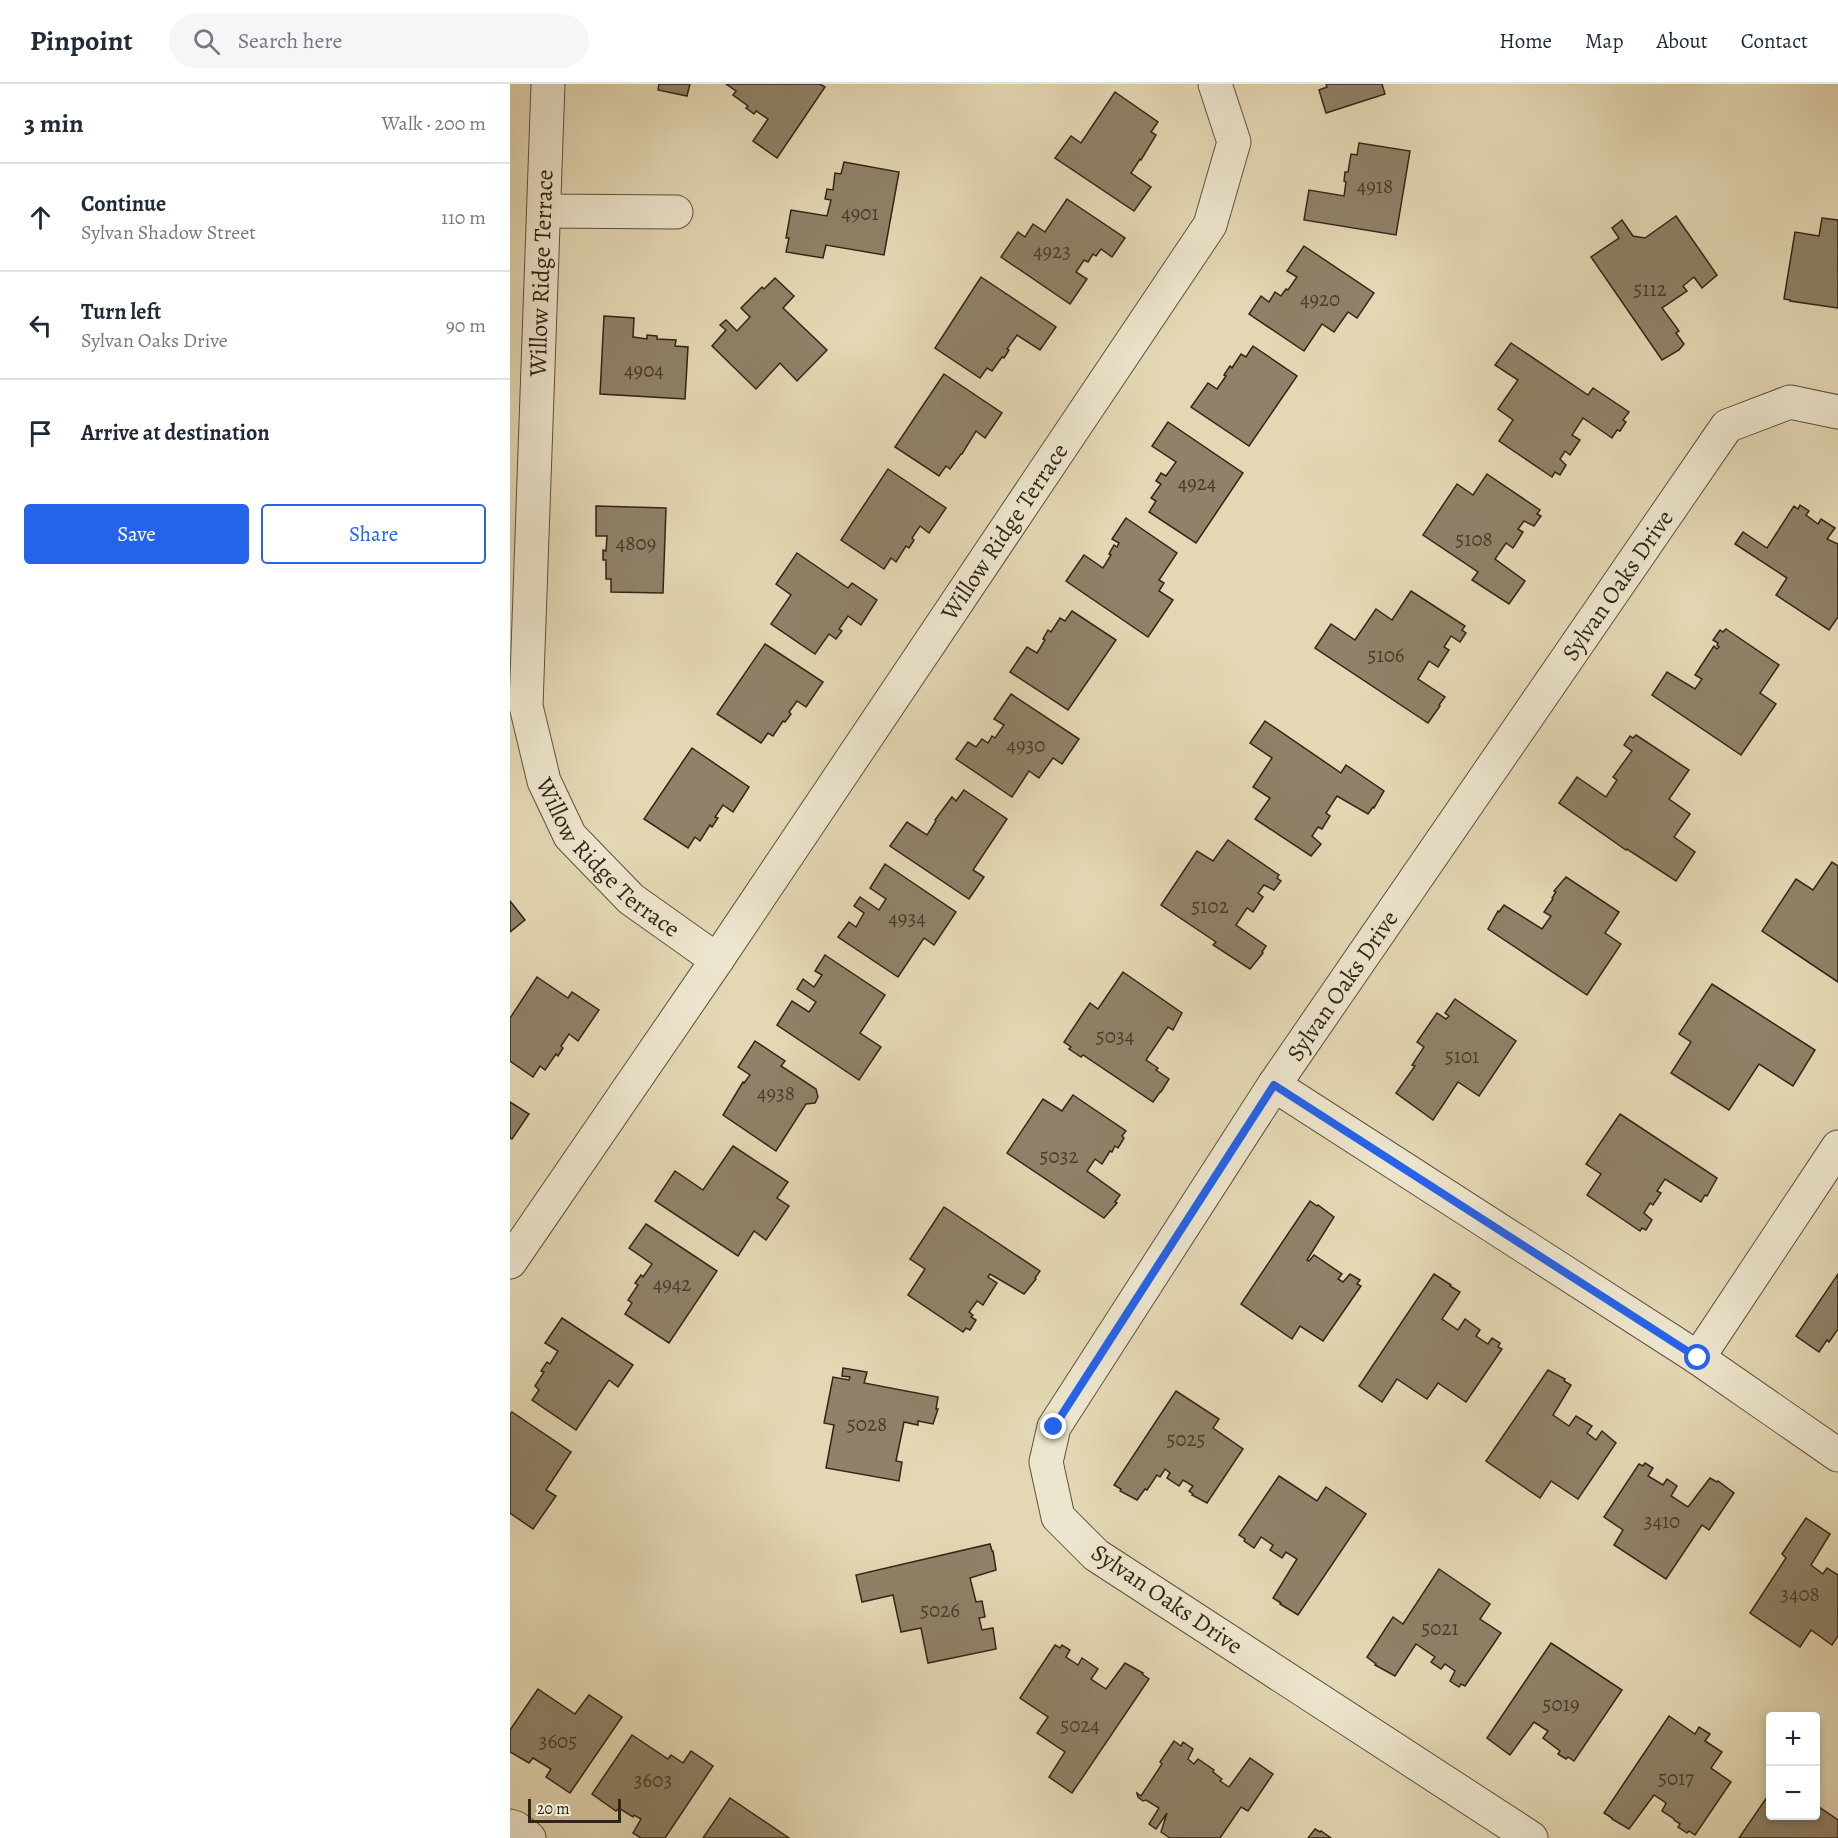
<!DOCTYPE html>
<meta charset="utf-8">
<style>
:root{--surface:#fff;--page:#f6f6f7;--text:#1f2937;--muted:#747a83;--line:#e0e1e3;--accent:#2563eb}
body{margin:0;font-family:Alegreya,serif;background:var(--page);color:var(--text)}
.controls{position:absolute;right:18px;bottom:18px;display:grid;overflow:hidden;border-radius:6px;box-shadow:0 3px 9px #0003}
.controls button{width:54px;height:54px;display:grid;place-items:center;padding:0;border:0;border-bottom:2px solid var(--line);background:var(--surface);color:var(--text);font:30px sans-serif}
.scale{position:absolute;left:18px;bottom:15px;width:93px;box-sizing:border-box;padding-left:6px;border:3px solid #322518;border-top:0;font-size:16px;line-height:21px;white-space:nowrap;color:#322518;-webkit-text-stroke:4px #ede6ce;paint-order:stroke}
.stop{position:absolute;width:18px;height:18px;margin:-14px;border:4px solid #2563eb;border-radius:50%;background:#fff}
.stop.end{background:#2563eb;border-color:#fff;box-shadow:0 2px 6px #0008}
.list{margin:0;padding:0;list-style:none}
h2{display:flex;justify-content:space-between;align-items:center;height:78px;margin:0;padding:0 24px;font-size:26px}
h2 small{font-size:20px;font-weight:400;color:var(--muted)}
.list li{display:grid;grid-template-columns:39px 1fr auto;gap:18px;align-items:center;box-sizing:border-box;height:108px;padding:0 24px;border-top:2px solid var(--line)}
.list b{display:block;font-size:22px;white-space:nowrap}
.list p{margin:0;font-size:20px;white-space:nowrap;color:var(--muted)}
.list em{font-size:20px;font-style:normal;color:var(--muted)}
.actions{display:flex;gap:12px;padding:18px 24px}
.actions a{flex:1;padding:14px 0;border:2px solid var(--accent);border-radius:6px;text-align:center;font-size:21px;color:var(--accent)}
.actions .main{background:var(--accent);color:#fff}
.icon{flex:none;width:33px;height:33px;fill:none;stroke:currentColor;stroke-width:2;stroke-linecap:round;stroke-linejoin:round}
.map{position:relative;flex:none;width:1328px;height:1754px;overflow:hidden}
header{display:flex;align-items:center;gap:36px;box-sizing:border-box;height:84px;padding:0 30px;background:var(--surface);border-bottom:2px solid var(--line)}
header strong{font-size:28px}
nav{display:flex;gap:33px;margin-inline-start:auto;font-size:21px}
.search{width:420px;height:54px;background:var(--page);display:flex;align-items:center;gap:15px;box-sizing:border-box;padding:0 21px;border-radius:33px;color:var(--muted);font-size:22px}
main{display:flex}
aside{flex:1;background:var(--surface)}
.map>svg:first-child{display:block}
</style>
<header>
<strong>Pinpoint</strong>
<div class="search"><svg class="icon" aria-label="search" viewBox="0 0 24 24"><circle cx="10" cy="10" r="6"/><path d="M15 15l6 6"/></svg>Search here</div>
<nav><a>Home</a><a>Map</a><a>About</a><a>Contact</a></nav>
</header>
<main>
<aside>
<h2>3 min<small>Walk · 200 m</small></h2>
<ul class="list">
<li><svg class="icon" aria-label="ahead" viewBox="0 0 24 24"><path d="M12 20V5M6 11l6-6 6 6"/></svg><div><b>Continue</b><p>Sylvan Shadow Street</p></div><em>110 m</em></li>
<li><svg class="icon" aria-label="left" viewBox="0 0 24 24"><path d="M17 20v-9H6M10 6l-5 5 5 5"/></svg><div><b>Turn left</b><p>Sylvan Oaks Drive</p></div><em>90 m</em></li>
<li><svg class="icon" aria-label="arrive" viewBox="0 0 24 24"><path d="M6 21V4h12l-3 4 3 4H6"/></svg><div><b>Arrive at destination</b></div></li>
</ul>
<div class="actions"><a class="main">Save</a><a>Share</a></div>
</aside>
<div class="map">
<svg width="1328" height="1754" viewBox="0 0 1328 1754">
<rect width="100%" height="100%" fill="#e4d8b4"/>
<filter id="stains"><feTurbulence type="fractalNoise" baseFrequency=".00333" numOctaves="4"/><feColorMatrix values="0 0 0 0 .2 0 0 0 0 .09 0 0 0 0 .02 0 0 0 .5 -.17"/></filter>
<radialGradient id="worn" r=".72"><stop offset=".6" stop-color="#630" stop-opacity="0"/><stop offset="1" stop-color="#630" stop-opacity=".3"/></radialGradient>
<g fill="#8f8269" stroke="#322518" stroke-width="1.5">
<path d="M149,0H180L177,12L148,6Z"/>
<path d="M216,0H310L315,3L267,74L243,57L258,35L246,27L244,30L236,24L238,22L223,11L226,7Z"/>
<path d="M816,0H872L875,10L816,29L809,6L817,3Z"/>
<path d="M605,8L648,38L641,48L646,51L631,76L630,75L621,89L641,103L624,127L545,74L561,52L571,59Z"/>
<path d="M849,59L900,67L886,151L794,136L799,106L834,112L836,98L834,97L835,88H838L841,70L847,71Z"/>
<path d="M334,78L389,88L374,171L316,161L313,174L276,168L279,154H276L281,126L317,132L321,116L315,115L317,105L323,106L325,89L331,90Z"/>
<path d="M557,115L615,154L602,173L591,165L586,172L583,170L578,178L574,176L566,188L577,195L560,220L491,173L508,148L515,153L523,140L535,148Z"/>
<path d="M1166,132L1207,191L1192,204L1184,193L1173,202L1177,207L1152,224L1169,247L1166,249L1174,260L1169,266L1152,276L1081,173L1109,154L1102,144L1112,136L1123,152L1135,154Z"/>
<path d="M1312,134L1328,136V224L1280,217V216L1274,215L1285,148L1309,152Z"/>
<path d="M794,162L864,209L847,234L838,228L824,248L812,240L794,267L739,230L751,212L759,218L765,208L771,212L776,205L778,206L787,193L777,187Z"/>
<path d="M471,193L546,243L530,266L507,251L497,265L499,266L494,274L492,273L482,287L477,284L470,294L425,264Z"/>
<path d="M265,194L284,212L273,224L317,266L287,297L270,279L246,305L202,262L216,246L210,241L216,236L227,247L240,233L231,224L252,203L254,205Z"/>
<path d="M94,232L124,234L123,253L137,255V251L147,252V255L166,256L165,262L178,263L175,315L90,310Z"/>
<path d="M1001,259L1078,311L1083,304L1119,328L1113,336L1116,338L1110,347L1107,346L1102,354L1073,334L1062,351L1070,356L1060,371L1055,367L1050,375L1056,381L1050,391L1045,388L1042,393L989,357L1003,336L988,325L1008,296L985,281Z"/>
<path d="M743,262L787,292L739,362L681,323L698,299L707,305L716,292L714,291L720,282L722,284L731,270L736,273Z"/>
<path d="M434,290L492,329L475,354L466,347L452,370H451L440,385L436,382L429,392L385,363Z"/>
<path d="M658,338L733,389L686,459L639,428L646,417L641,414L651,400L646,397L651,389L656,392L666,378L642,362Z"/>
<path d="M378,385L436,424L419,449L410,442L402,454L404,456L399,464L396,462L386,478L381,474L374,485L331,456Z"/>
<path d="M977,390L1030,426L1027,430L1031,432L1024,442L1014,437L1008,445L1013,448L1003,464L996,459L985,475L1015,497L999,520L962,496L968,488L913,451L947,400L963,411Z"/>
<path d="M1290,421L1299,427L1296,431L1308,440L1311,435L1325,444L1317,455L1328,460V533L1319,546L1266,511L1277,494L1225,460L1233,448L1257,464L1284,422L1288,425Z"/>
<path d="M86,422L156,424L153,509L101,508V495H96V476H93V466L96,467L97,452H86Z"/>
<path d="M616,434L667,469L649,496L654,499L649,507L663,516L638,553L556,497L574,471L593,484L601,471L599,470L604,461L607,463L609,459L602,455Z"/>
<path d="M287,469L338,504L342,499L367,516L351,541L338,532L329,545L332,547L326,555L319,550L305,570L261,540L281,511L266,500Z"/>
<path d="M901,507L955,542L952,546L956,549L950,558L941,552L934,563L939,566L928,583L919,577L908,595L935,613L929,621L930,622L918,639L805,564L821,540L845,556L866,525L882,536Z"/>
<path d="M562,527L606,556L558,626L500,588L517,563L527,569L535,556L533,555L538,546L541,548L550,534L555,537Z"/>
<path d="M1216,545L1269,581L1250,609L1266,620L1231,671L1142,611L1157,588L1185,605L1192,595L1185,591L1204,562L1207,565L1209,563L1207,561L1208,559L1203,556L1210,546L1213,548Z"/>
<path d="M255,560L313,598L296,623L287,617L279,628L281,630L275,638L273,637L263,652L258,649L251,659L207,630Z"/>
<path d="M501,610L569,655L552,680L543,674L529,694L519,687L502,713L446,675L458,658L466,663L472,655L478,659L482,652L485,654L494,641L484,635Z"/>
<path d="M755,637L831,689L836,681L874,707L864,724L863,723L858,730L827,712L816,729L820,732L812,745L808,743L802,752L811,760L801,772L745,735L760,714L743,703L762,674L740,659Z"/>
<path d="M1126,651L1179,686L1159,715L1180,730L1164,753L1185,768L1166,797L1117,765L1116,766L1049,719L1067,693L1096,713L1107,696L1103,693L1122,667L1114,661L1120,652L1123,654Z"/>
<path d="M182,664L239,703L223,728L213,721L205,733L208,734L202,743L200,741L190,757L185,753L178,764L134,735Z"/>
<path d="M454,706L497,735L463,786L474,793L459,815L380,762L397,738L417,751L426,737L425,736L442,713L446,717Z"/>
<path d="M718,756L769,791L767,794L771,797L764,806L754,801L748,809L753,813L743,828L737,824L726,841L756,862L752,868L753,869L740,885L703,861L706,858L651,821L687,767L703,777Z"/>
<path d="M1322,778L1328,782V898L1252,847L1286,795L1303,806Z"/>
<path d="M375,780L446,828L424,861L414,854L388,893L328,853L339,838L346,843L354,829L344,822L350,813L369,826L376,815L360,804Z"/>
<path d="M1056,793L1109,828L1095,849L1111,860L1077,911L978,845L988,827L989,828L994,821L1032,845L1041,832L1034,828L1043,815L1042,814L1046,808L1044,807Z"/>
<path d="M0,817L15,836L0,848Z"/>
<path d="M315,871L375,911L350,949L371,963L349,996L267,941L282,917L299,928L306,918L287,905L293,895L304,903L312,891L305,887Z"/>
<path d="M613,888L672,929L663,946L658,943L636,976L648,984L646,986L659,995L651,1008H650L643,1018L573,971L571,973L559,965L561,963L554,958L580,919L588,925Z"/>
<path d="M27,893L58,914L62,908L89,926L68,957L59,950L51,962L53,964L48,972L46,970L35,986L30,982L23,993L0,977V934Z"/>
<path d="M1202,900L1305,966L1283,1002L1249,980L1219,1026L1161,989L1181,958L1169,950Z"/>
<path d="M945,915L1006,957L969,1012L948,998L923,1036L886,1009L905,982L902,981L914,963L907,958L927,929L936,935L939,932L935,929Z"/>
<path d="M245,957L275,977L271,982L306,1005L308,1013L305,1019L296,1020L266,1067L213,1031L233,998L234,999L240,991L228,983Z"/>
<path d="M563,1011L616,1047L612,1052L614,1054L608,1064L605,1062L602,1068L600,1067L592,1080L585,1075L577,1087L610,1111L605,1118L607,1119L594,1134L497,1069L533,1015L552,1027Z"/>
<path d="M0,1018L19,1030L2,1055L0,1054Z"/>
<path d="M1110,1030L1207,1094L1197,1112L1195,1111L1191,1118L1155,1095L1147,1107L1151,1109L1143,1121L1140,1119L1134,1129L1142,1136L1136,1146L1132,1144L1130,1147L1077,1111L1091,1090L1076,1080Z"/>
<path d="M223,1062L278,1098L267,1114L279,1122L256,1156L244,1147L228,1172L145,1117L165,1087L193,1106Z"/>
<path d="M800,1117L807,1122L808,1121L824,1133L797,1176L799,1177L804,1171L832,1190L828,1195L833,1198L840,1190L850,1196L847,1200L851,1202L813,1257L790,1242L782,1255L731,1220Z"/>
<path d="M434,1123L530,1187L525,1194L526,1195L514,1210L480,1190L478,1193L487,1199L473,1221L467,1217L459,1228L463,1231L461,1233L466,1236L460,1246L456,1244L453,1248L398,1211L415,1185L400,1175Z"/>
<path d="M136,1140L207,1187L159,1259L115,1230L122,1219L118,1216L128,1201L125,1199L131,1191L133,1193L142,1180L119,1164Z"/>
<path d="M924,1190L941,1201L940,1202L950,1208L932,1235L948,1246L955,1235L970,1246L966,1252L978,1260L982,1254L990,1259L988,1263L992,1265L956,1318L928,1299L917,1315L887,1295L872,1318L849,1302Z"/>
<path d="M1328,1190V1245L1319,1258L1317,1256L1309,1268L1286,1252Z"/>
<path d="M52,1234L123,1281L108,1303L99,1296L66,1346L22,1316L29,1306L25,1302L34,1288L31,1287L37,1278L40,1280L48,1267L35,1259Z"/>
<path d="M333,1284L357,1288L354,1299L428,1313L426,1325H428L423,1340L408,1337V1341L394,1338L386,1377L392,1378L389,1397L316,1384L324,1341L314,1339L323,1293L339,1296L340,1293L332,1292Z"/>
<path d="M1038,1286L1055,1295L1054,1297L1061,1301L1043,1331L1059,1342L1066,1332L1082,1342L1077,1349L1086,1356L1092,1347L1106,1359L1068,1415L1041,1397L1030,1414L976,1377Z"/>
<path d="M666,1307L709,1335L703,1344L733,1365L697,1419L682,1411L683,1410L679,1407L683,1402L673,1396L669,1402L657,1394L660,1389L655,1385L650,1393L647,1391L637,1406L635,1405L627,1416L610,1407L611,1405L604,1401Z"/>
<path d="M2,1328L61,1368L36,1406L46,1412L23,1445L0,1429V1330Z"/>
<path d="M1135,1379L1143,1384L1138,1392L1153,1401L1157,1395L1167,1402L1161,1412L1178,1423L1200,1394L1207,1398L1208,1397L1224,1409L1199,1446L1192,1441L1156,1495L1104,1461L1113,1446L1094,1433L1129,1380L1133,1382Z"/>
<path d="M769,1392L807,1417L816,1403L856,1430L788,1531L770,1520L771,1519L763,1514L787,1475L776,1468L772,1474L760,1466L763,1461L751,1453L744,1464L734,1457L735,1455L729,1451Z"/>
<path d="M1296,1434L1320,1450L1301,1481L1313,1490L1317,1484L1328,1491V1552L1322,1561L1301,1546L1290,1563L1240,1529L1276,1474L1272,1470Z"/>
<path d="M480,1460L482,1467H483L486,1486L460,1494L466,1518L472,1517L475,1533L469,1534L472,1546L483,1544L486,1565L418,1579L411,1544L391,1548L383,1511L352,1518L346,1491Z"/>
<path d="M929,1485L980,1520L970,1535L991,1549L955,1602L951,1600L949,1603L940,1597L945,1587L935,1580L931,1585L921,1578L925,1573L906,1560L885,1592L865,1581L866,1580L857,1573L883,1533L893,1540Z"/>
<path d="M1041,1559L1112,1606L1064,1677L1058,1673L1056,1675L1048,1670L1050,1667L1033,1654L1038,1647L1024,1638L1000,1671L977,1654Z"/>
<path d="M545,1561L550,1564L552,1561L560,1566L556,1573L568,1581L572,1574L588,1585L581,1595L596,1605L615,1579L633,1589L632,1590L639,1595L562,1709L539,1693L555,1668L527,1649L538,1633L510,1614Z"/>
<path d="M28,1605L65,1630L79,1611L112,1633L60,1709L36,1693L41,1685L23,1674L19,1679L0,1668V1646Z"/>
<path d="M1159,1632L1185,1650L1189,1643L1200,1650L1195,1657L1212,1668L1201,1684L1221,1698L1185,1751L1179,1747L1177,1749L1168,1743L1170,1740L1164,1736V1735L1152,1727L1156,1719L1144,1711L1119,1745L1102,1735V1734L1094,1729Z"/>
<path d="M122,1651L158,1675L161,1671L173,1679L181,1667L203,1682L155,1754H131L123,1749L131,1735L124,1731L123,1733L109,1724L106,1727L82,1710Z"/>
<path d="M664,1657L671,1662L673,1658L683,1665L678,1675L684,1680L688,1675L704,1686L703,1688L712,1695L710,1697L719,1703L740,1674L763,1690L738,1727L731,1723L710,1754H660L651,1748L657,1729L646,1745L639,1740L649,1724L636,1716L633,1717L628,1713L627,1709L631,1712L652,1680L650,1678Z"/>
<path d="M1257,1713L1260,1715V1732H1306V1721L1328,1736V1754H1229Z"/>
<path d="M220,1714L279,1754H193Z"/>
<path d="M805,1745L810,1748L811,1747L821,1754H798Z"/>
</g>
<g fill="none" stroke-linecap="round" stroke-linejoin="round">
<defs>
<g id="minor">
<path id="s1" d="M38,0L16,622L34,697L60,752L121,815L207,876"/>
<path d="M34,127L166,128"/>
<path d="M764,1001L1188,1274L1328,1371"/>
<path id="s2" d="M0,1178L207,876L700,141L724,58L705,0"/>
<path d="M1188,1274L1328,1063"/>
<path d="M0,1742L6,1744L19,1754"/>
<path id="s3" d="M1021,1754L586,1471L548,1433L536,1378L544,1343L764,1001L1217,342L1280,318L1328,328"/>
</g>
</defs>
<use href="#minor" stroke="#5e523f" stroke-width="35"/>
<use href="#minor" stroke="#ede6ce" stroke-width="33"/>
</g>
<g fill="none" stroke-linecap="round" stroke-linejoin="round">
<path stroke="#2563eb" stroke-width="8" d="M544,1343L764,1001L1188,1274"/>
</g>
<g text-anchor="middle" stroke-width="6" stroke-linejoin="round" paint-order="stroke">
<g font-size="21" fill="#493c2c">
<text x="865" y="109">4918</text>
<text x="350" y="136">4901</text>
<text x="542" y="174">4923</text>
<text x="1140" y="212">5112</text>
<text x="810" y="222">4920</text>
<text x="134" y="293">4904</text>
<text x="687" y="406">4924</text>
<text x="964" y="462">5108</text>
<text x="126" y="466">4809</text>
<text x="876" y="578">5106</text>
<text x="516" y="668">4930</text>
<text x="700" y="829">5102</text>
<text x="397" y="841">4934</text>
<text x="605" y="959">5034</text>
<text x="952" y="979">5101</text>
<text x="266" y="1016">4938</text>
<text x="549" y="1079">5032</text>
<text x="162" y="1207">4942</text>
<text x="357" y="1347">5028</text>
<text x="676" y="1362">5025</text>
<text x="1152" y="1444">3410</text>
<text x="1290" y="1517">3408</text>
<text x="430" y="1533">5026</text>
<text x="930" y="1551">5021</text>
<text x="1051" y="1627">5019</text>
<text x="570" y="1648">5024</text>
<text x="48" y="1664">3605</text>
<text x="1166" y="1701">5017</text>
<text x="143" y="1703">3603</text>
</g>
<g font-size="24" fill="#322518" stroke="#ede6ce">
<text transform="translate(31 189) rotate(-88)" y="8">Willow Ridge Terrace</text>
<text dy="8" stroke="none"><textPath href="#s2" startOffset="882">Willow Ridge Terrace</textPath></text>
<text dy="8" stroke="none"><textPath href="#s3" startOffset="1678">Sylvan Oaks Drive</textPath></text>
<text dy="8" stroke="none"><textPath href="#s1" startOffset="801">Willow Ridge Terrace</textPath></text>
<text dy="8" stroke="none"><textPath href="#s3" startOffset="1192">Sylvan Oaks Drive</textPath></text>
<text transform="translate(657 1515) rotate(34)" y="8">Sylvan Oaks Drive</text>
</g>
</g>
<rect width="100%" height="100%" filter="url(#stains)"/>
<rect width="100%" height="100%" fill="url(#worn)"/>
</svg>
<div class="controls">
<button>+</button>
<button>−</button>
</div>
<div class="scale">20 m</div>
<div class="stop" style="left:1188px;top:1274px"></div>
<div class="stop end" style="left:544px;top:1343px"></div>
</div>
</main>
